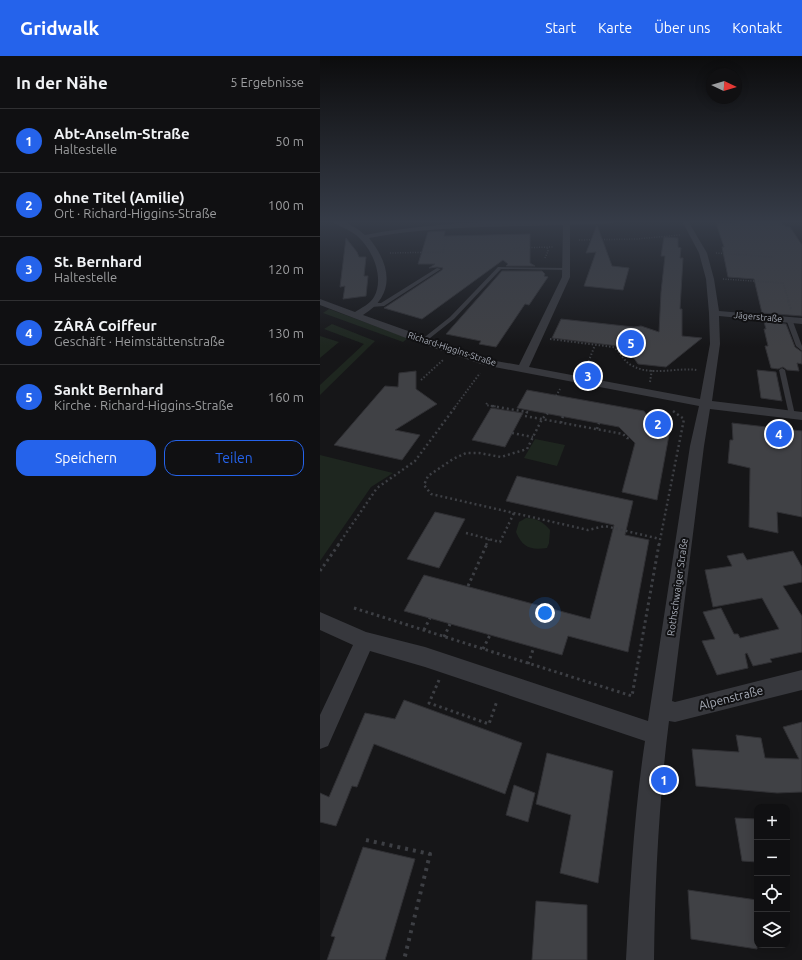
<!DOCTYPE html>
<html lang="de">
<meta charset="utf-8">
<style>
:root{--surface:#101012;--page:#1e1e20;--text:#f1f3f6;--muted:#9c9d9f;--line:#303032;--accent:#2563eb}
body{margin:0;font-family:Ubuntu,sans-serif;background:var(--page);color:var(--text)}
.controls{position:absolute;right:12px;bottom:12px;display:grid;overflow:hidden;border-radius:8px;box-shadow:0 2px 10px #0003}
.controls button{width:36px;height:36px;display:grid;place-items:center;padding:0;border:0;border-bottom:1px solid var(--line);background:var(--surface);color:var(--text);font:20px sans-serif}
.compass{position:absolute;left:386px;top:12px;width:36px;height:36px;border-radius:50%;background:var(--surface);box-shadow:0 2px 10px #0003;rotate:94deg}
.you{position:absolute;left:225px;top:557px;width:14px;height:14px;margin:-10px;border:3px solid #fff;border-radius:50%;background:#1a73e8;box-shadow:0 0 0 6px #1a73e833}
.badge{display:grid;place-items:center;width:26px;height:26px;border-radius:50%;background:var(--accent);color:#fff;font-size:13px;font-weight:700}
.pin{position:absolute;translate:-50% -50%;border:2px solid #fff;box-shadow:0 1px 4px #0006}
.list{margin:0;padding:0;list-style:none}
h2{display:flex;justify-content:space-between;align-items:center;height:52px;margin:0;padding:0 16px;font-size:17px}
h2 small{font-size:13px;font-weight:400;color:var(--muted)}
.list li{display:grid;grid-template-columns:26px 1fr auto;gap:12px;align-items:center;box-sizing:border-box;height:64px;padding:0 16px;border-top:1px solid var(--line)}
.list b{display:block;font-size:15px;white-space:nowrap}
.list p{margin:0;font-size:13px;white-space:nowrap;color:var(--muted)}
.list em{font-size:13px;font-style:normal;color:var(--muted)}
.actions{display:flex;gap:8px;padding:12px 16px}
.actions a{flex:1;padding:9px 0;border:1px solid var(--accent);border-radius:12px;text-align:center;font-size:14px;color:var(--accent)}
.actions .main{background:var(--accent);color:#fff}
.icon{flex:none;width:22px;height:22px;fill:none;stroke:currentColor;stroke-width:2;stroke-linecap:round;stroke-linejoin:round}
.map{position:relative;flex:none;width:482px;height:904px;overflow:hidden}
header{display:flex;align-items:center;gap:24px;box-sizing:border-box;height:56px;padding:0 20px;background:var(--accent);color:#fff}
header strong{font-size:19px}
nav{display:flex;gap:22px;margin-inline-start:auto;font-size:14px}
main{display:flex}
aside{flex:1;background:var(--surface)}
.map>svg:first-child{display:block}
</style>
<header>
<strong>Gridwalk</strong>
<nav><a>Start</a><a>Karte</a><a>Über uns</a><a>Kontakt</a></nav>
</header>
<main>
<aside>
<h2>In der Nähe<small>5 Ergebnisse</small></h2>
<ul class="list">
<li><span class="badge">1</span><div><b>Abt-Anselm-Straße</b><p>Haltestelle</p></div><em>50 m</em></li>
<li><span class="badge">2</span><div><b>ohne Titel (Amilie)</b><p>Ort · Richard-Higgins-Straße</p></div><em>100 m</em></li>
<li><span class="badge">3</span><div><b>St. Bernhard</b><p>Haltestelle</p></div><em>120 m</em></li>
<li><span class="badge">4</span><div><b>ZÂRÂ Coiffeur</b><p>Geschäft · Heimstättenstraße</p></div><em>130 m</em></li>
<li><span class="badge">5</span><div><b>Sankt Bernhard</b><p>Kirche · Richard-Higgins-Straße</p></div><em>160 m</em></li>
</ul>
<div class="actions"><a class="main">Speichern</a><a>Teilen</a></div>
</aside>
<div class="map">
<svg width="482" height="904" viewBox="0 0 482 904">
<rect width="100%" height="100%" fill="#161618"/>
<g fill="#1e261f">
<path d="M9,253L88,282L83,286L3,257Z"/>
<path d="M12,268L55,285L0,339V329L44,288L4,273Z"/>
<path d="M0,280L19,286L0,302Z"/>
<path d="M215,383L245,389L237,410L204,402Z"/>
<path d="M0,399L73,417L51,431L0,505Z"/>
<path d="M206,462C217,462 223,466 230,474L229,487L227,492C210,494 203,492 196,476L199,466Z"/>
</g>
<g fill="#404145" stroke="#303034">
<path d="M417,165H458L465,170L470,171L482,189V260L442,257L434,223L408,221L402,191H404L396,167H420Z"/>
<path d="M277,169L292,210L309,212L303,234L264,230L276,196L266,197Z"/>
<path d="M125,175L124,180L210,178V207L215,210H186L188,208L183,204L102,263L64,252L122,214L123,212L117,211L109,212L115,208H98L108,176Z"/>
<path d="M344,181L358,182V191L361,192L360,202H363L360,253H362V280L382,282L346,311L318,308L306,291L232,282L241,263L314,271L321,270L339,276L341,236L345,200H341Z"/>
<path d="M26,182L37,196L39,201H46L44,220H48L46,240L23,243L25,230L20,231Z"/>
<path d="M182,215H222L225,218L224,220L228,221L209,249L205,248L176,291L159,288L161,285L126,278Z"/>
<path d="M444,266L466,268L475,291L482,296V308L477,307L479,315L467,314L463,311L458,313L451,312L445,290H448L444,273H446Z"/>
<path d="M437,314L456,316L462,345L441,342Z"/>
<path d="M96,315V333L117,348L75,374L100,379L82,404L14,389L65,330L78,331L79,317Z"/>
<path d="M207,334L324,355L335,370L349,379L337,444L302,436L315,387L299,371L197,352Z"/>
<path d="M171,352L203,357L185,391L152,384Z"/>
<path d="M412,367L482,375V461L457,456L458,477L429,471L430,412L408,407L410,384H413Z"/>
<path d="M197,420L313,445L305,479L329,484L308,596L248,580L242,599L84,555L104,519L270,563L294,469L186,445Z"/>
<path d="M115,456L145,463L119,512L87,503Z"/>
<path d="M473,495L482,511V526L463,530L482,560V596L450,603L452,606L433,610L427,597L425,598L428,612L397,619L382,585L395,583L383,556L401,552L414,578H418L420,582L459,573L442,542L393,551L385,514L412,510L407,500L423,497L427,504Z"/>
<path d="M84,644L202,687L185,738L54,688L37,731L32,730L16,770L0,766V737L9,741L45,657L75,663Z"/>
<path d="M482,666V736L457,737L376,730L372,693L419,696L416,679L441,682L445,702L479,703L463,671Z"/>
<path d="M227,697L293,715L278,827L240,817L251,759L216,748Z"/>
<path d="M194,729L215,737L208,766L186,759Z"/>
<path d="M415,762L437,763V806L422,805Z"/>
<path d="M43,791L95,803L65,904H7L15,881L11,880Z"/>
<path d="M368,834L437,844V893L371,883Z"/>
<path d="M216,845L267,849V904H212Z"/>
</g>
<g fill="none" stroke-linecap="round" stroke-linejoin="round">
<g stroke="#3d3f44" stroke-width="1.5" stroke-dasharray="1 1.5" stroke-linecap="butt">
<path d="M416,165L421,169L420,172H417"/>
<path d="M446,167V171L453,174"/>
<path d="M259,184L317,183L360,179"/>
<path d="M194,192L233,191"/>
<path d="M70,197L123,196L127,181"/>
<path d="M396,197L453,201"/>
<path d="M225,202L228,195L227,191"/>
<path d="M403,223L463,227L469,246"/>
</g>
<g stroke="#3d3f44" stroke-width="2" stroke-dasharray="1.5 2" stroke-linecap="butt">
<path d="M468,245L471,253"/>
<path d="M230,283L293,291C301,296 303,305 311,309C331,321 356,311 377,314"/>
<path d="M266,312L275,289"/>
<path d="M101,324L123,304"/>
<path d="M330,326L332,313"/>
<path d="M236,340L240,333"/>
<path d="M167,347L166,349L178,351"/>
<path d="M135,351L160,317"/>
</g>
<g stroke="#3d3f44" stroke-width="2.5" stroke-dasharray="2 3" stroke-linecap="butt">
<path d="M172,350L207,356L205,360L303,378L307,382H310"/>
<path d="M228,357L222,363L207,393L181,401L159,397H146L133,403L108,420L104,429L111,438L268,474L285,470L340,483"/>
<path d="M241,367L243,360"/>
<path d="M277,373L279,367"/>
<path d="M192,377L213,381"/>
<path d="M146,477L180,486L194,457"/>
<path d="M18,489L57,432L95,405L136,350"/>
<path d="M166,489L169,483"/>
<path d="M339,489L364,363L353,355"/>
</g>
<g stroke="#3d3f44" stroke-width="3" stroke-dasharray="2.5 3.5" stroke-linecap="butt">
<path d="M0,515L19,488"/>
<path d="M148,530L167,488"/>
<path d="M34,552L312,640L339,488"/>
<path d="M104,574L110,562"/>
<path d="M124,581L130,568"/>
<path d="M163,593L170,579"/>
<path d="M208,608L214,591"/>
<path d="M119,624L109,647L169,668L177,645"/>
</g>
<path stroke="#3d3f44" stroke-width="4" stroke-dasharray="3 5" stroke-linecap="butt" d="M46,784L110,798L84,904"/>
<g fill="#37383d" fill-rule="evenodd">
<path d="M26,165H31L21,168L19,167Z"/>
<path d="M178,211L247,212L249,213L247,214L181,213L134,263L105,286H101V284L130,261Z"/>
<path d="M117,212L121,213L64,250L51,251L48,249L51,247H61Z"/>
<path d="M467,262L472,263L482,290V295L476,290L466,263Z"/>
<path d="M462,312L465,314L475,359L472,361L469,359L459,314Z"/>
</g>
<path fill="#37383d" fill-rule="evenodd" d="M12,165C24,163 36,171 45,179C126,163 212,165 295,165L292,167L250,169V221L209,311L380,343L390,288L389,257L386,223L379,197L362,165H368L387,197L394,223L399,255L482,262V268L399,260L400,288L392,345L482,356V364L390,353L384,390L352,645L355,646L482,614V634L355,666L349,665C339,744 335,824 334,904H306C310,831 314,758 325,685L105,611L50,595L8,690L0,693V659L33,589L0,574V556L46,576L105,591L328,665L370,390L379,350L164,309L99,287L0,249V243L35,256C41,252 50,248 54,241C65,221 52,192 36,179C29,173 19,171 12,165ZM243,169L242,221L199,309L170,304L43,259C76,239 71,209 49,182C112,170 178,171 243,169Z"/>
</g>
<linearGradient id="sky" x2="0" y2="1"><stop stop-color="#0c0c0d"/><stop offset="0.57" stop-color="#363c48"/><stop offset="1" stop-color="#363c48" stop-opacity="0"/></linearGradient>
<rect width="482" height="291" fill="url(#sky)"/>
<g text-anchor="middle" stroke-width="4" stroke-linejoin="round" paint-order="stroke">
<g font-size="9" fill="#a8adb8" stroke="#111113">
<text transform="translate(438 261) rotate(5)" y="3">Jägerstraße</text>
<text transform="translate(132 293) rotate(18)" y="3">Richard-Higgins-Straße</text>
</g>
<g font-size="10" fill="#a8adb8" stroke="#111113">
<text transform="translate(357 531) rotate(-82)" y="4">Rothschwaiger Straße</text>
</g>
<g font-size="12" fill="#a8adb8" stroke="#111113">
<text transform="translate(411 642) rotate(-14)" y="4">Alpenstraße</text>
</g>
</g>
</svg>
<div class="controls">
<button>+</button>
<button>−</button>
<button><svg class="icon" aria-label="locate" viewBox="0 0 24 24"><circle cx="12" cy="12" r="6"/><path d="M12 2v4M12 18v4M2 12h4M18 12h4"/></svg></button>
<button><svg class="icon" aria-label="layers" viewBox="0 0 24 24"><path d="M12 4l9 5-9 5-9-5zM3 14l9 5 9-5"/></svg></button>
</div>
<svg class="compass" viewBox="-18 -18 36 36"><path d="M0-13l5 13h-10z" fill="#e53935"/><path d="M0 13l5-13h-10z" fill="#9c9d9f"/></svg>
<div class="you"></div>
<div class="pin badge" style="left:344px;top:724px">1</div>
<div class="pin badge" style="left:338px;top:368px">2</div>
<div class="pin badge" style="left:268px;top:320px">3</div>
<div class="pin badge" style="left:459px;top:378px">4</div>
<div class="pin badge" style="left:311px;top:287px">5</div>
</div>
</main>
